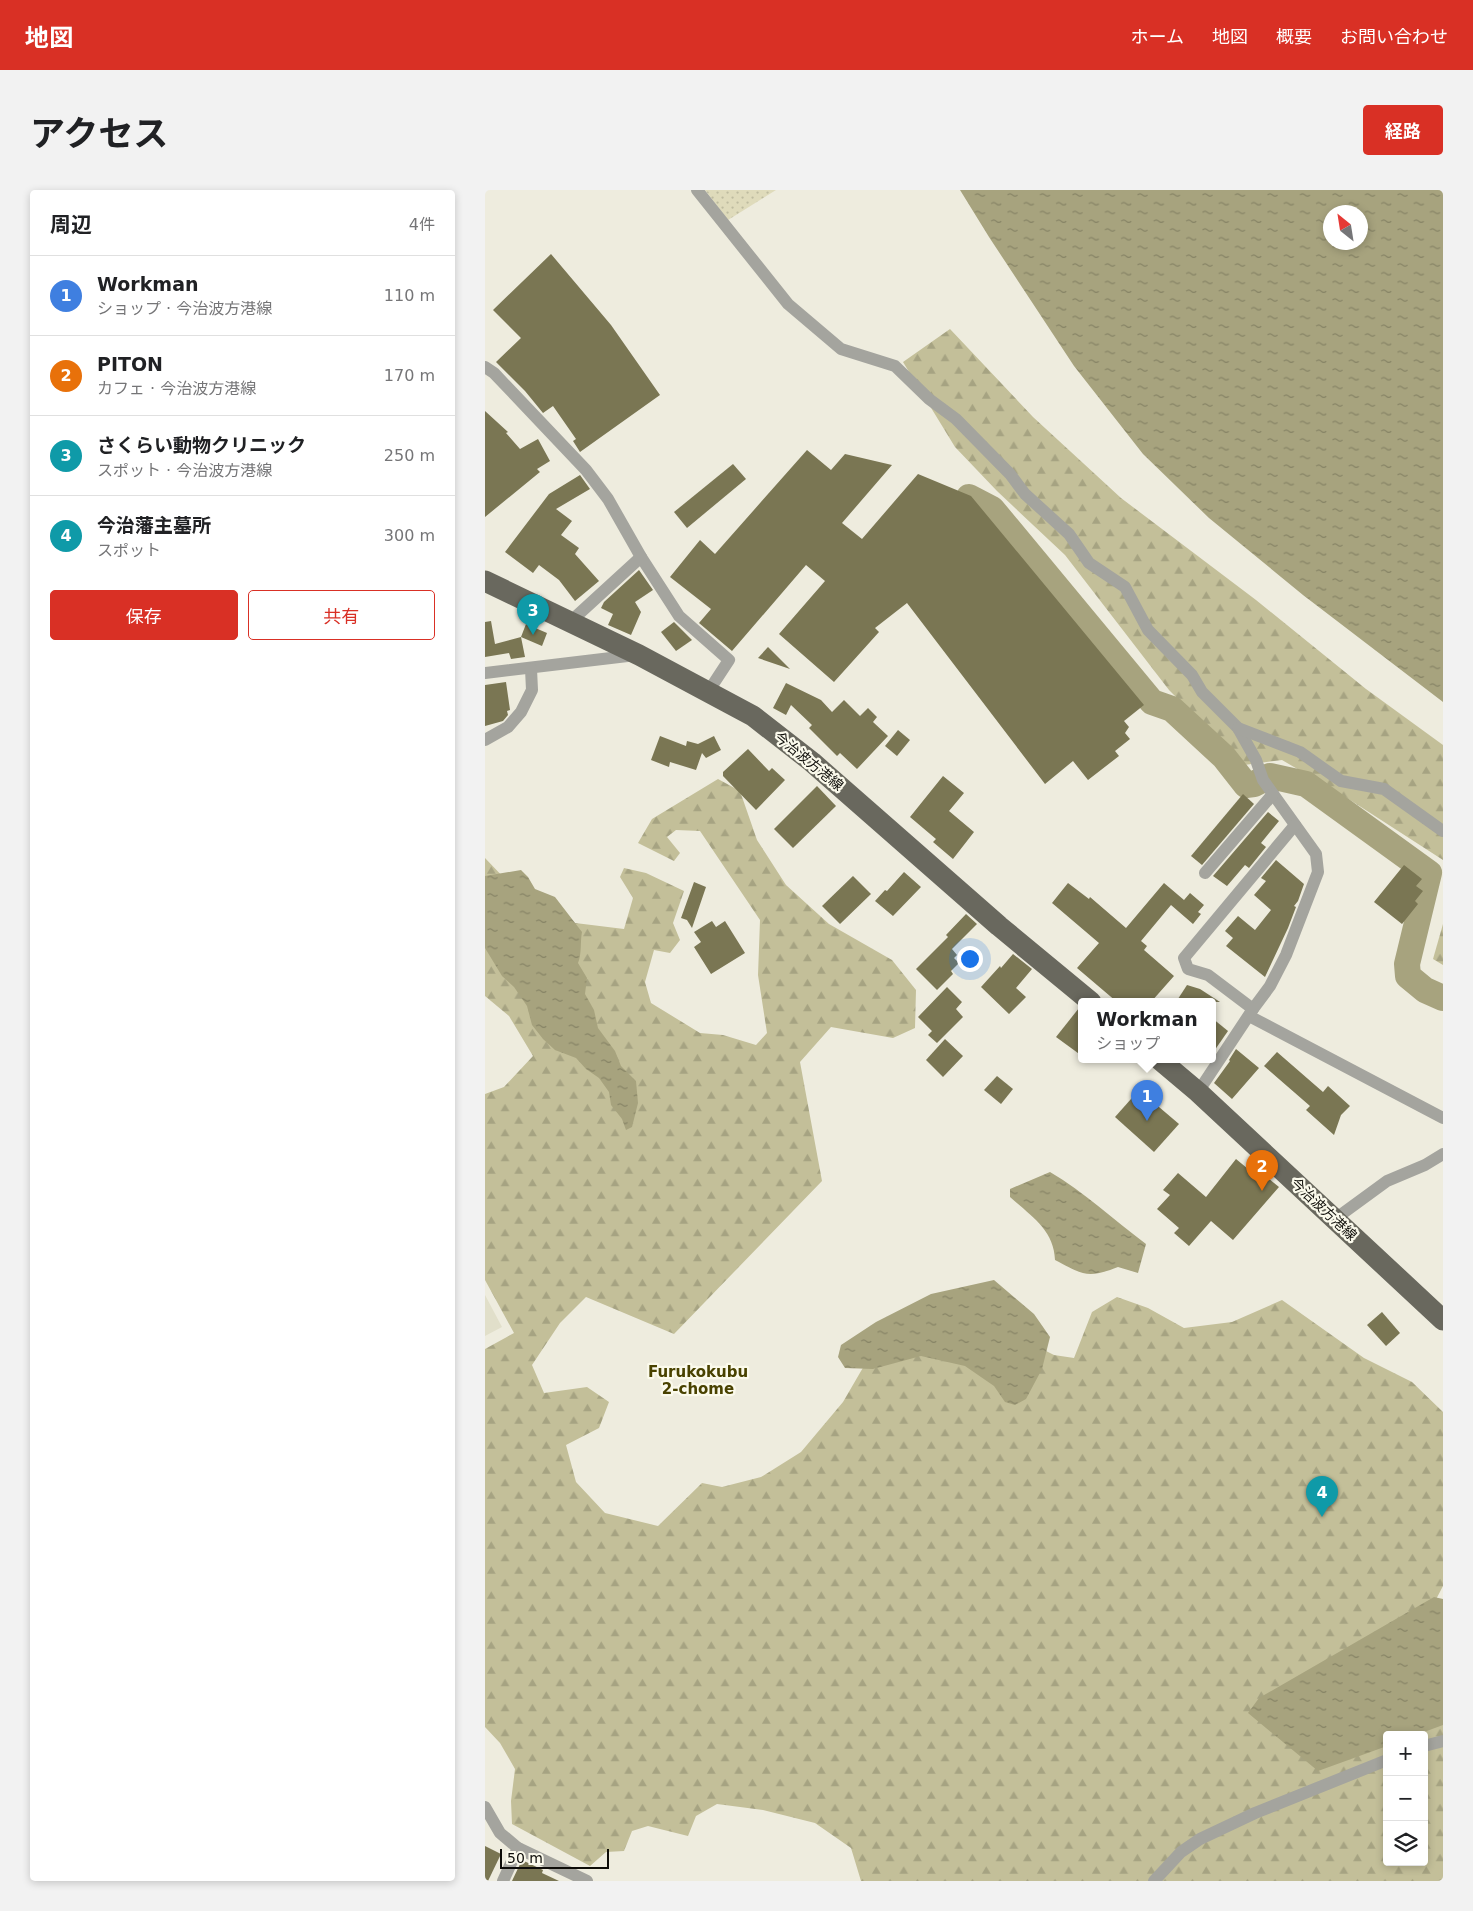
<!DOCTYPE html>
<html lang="ja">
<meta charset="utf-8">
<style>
:root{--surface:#fff;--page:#f2f2f2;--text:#202124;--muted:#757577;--line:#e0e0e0;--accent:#d93025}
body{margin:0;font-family:"DejaVu Sans","Noto Sans JP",sans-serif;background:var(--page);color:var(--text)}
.controls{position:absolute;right:15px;bottom:15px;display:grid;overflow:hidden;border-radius:5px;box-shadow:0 2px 8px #0003}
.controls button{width:45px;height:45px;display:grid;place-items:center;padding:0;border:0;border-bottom:1px solid var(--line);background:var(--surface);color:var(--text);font:25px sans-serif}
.compass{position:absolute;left:838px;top:15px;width:45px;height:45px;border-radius:50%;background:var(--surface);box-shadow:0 2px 8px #0003;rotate:330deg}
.scale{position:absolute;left:15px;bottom:12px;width:109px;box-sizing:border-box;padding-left:5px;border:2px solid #0d0c08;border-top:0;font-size:14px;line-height:18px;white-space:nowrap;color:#0d0c08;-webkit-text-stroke:4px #fbfaec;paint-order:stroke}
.you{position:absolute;left:484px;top:768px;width:18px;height:18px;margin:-12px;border:4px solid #fff;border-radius:50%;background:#1a73e8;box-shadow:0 0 0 8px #1a73e833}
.badge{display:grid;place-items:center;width:32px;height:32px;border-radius:50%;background:var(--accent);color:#fff;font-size:16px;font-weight:700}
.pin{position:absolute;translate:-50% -41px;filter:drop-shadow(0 1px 2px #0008)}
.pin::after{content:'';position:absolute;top:26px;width:18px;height:15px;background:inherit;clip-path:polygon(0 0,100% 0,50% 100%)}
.popup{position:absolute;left:593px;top:808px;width:138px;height:65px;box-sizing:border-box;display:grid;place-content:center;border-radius:5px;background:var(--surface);filter:drop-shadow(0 1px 4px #0005);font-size:16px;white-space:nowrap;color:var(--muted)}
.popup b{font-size:19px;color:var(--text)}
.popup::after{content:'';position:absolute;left:50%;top:100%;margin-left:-10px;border:10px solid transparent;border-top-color:var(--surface)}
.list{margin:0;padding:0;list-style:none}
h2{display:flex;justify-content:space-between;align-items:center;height:65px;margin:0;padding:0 20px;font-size:21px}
h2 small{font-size:16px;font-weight:400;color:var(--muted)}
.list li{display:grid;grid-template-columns:32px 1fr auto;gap:15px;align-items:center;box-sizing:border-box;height:80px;padding:0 20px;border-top:1px solid var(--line)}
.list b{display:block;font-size:19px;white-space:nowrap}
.list p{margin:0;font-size:16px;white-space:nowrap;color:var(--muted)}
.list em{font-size:16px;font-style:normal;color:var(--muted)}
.actions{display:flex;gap:10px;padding:15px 20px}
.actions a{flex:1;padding:11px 0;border:1px solid var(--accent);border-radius:5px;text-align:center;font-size:18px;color:var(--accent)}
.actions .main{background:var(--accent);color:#fff}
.icon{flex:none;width:28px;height:28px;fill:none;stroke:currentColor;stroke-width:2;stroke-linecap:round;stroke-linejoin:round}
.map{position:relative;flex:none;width:958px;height:1691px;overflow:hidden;border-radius:5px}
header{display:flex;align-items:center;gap:30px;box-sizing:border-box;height:70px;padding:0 25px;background:var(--accent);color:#fff}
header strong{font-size:24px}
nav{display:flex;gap:28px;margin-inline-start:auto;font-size:18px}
.intro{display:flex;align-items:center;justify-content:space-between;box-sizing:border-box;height:120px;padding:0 30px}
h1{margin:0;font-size:35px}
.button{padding:12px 22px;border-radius:5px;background:var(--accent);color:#fff;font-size:18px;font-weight:700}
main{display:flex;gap:30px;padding:0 30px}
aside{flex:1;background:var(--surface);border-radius:5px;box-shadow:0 2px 8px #0003}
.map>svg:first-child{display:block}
</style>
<header>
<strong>地図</strong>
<nav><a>ホーム</a><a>地図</a><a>概要</a><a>お問い合わせ</a></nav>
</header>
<div class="intro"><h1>アクセス</h1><a class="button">経路</a></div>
<main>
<aside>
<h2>周辺<small>4件</small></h2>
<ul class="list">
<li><span class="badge" style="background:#3f7fe0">1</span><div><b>Workman</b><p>ショップ · 今治波方港線</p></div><em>110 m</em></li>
<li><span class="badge" style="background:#e8710a">2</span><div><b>PITON</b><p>カフェ · 今治波方港線</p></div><em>170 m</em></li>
<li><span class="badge" style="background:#0f9aa8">3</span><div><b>さくらい動物クリニック</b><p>スポット · 今治波方港線</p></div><em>250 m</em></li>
<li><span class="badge" style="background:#0f9aa8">4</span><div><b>今治藩主墓所</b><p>スポット</p></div><em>300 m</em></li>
</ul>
<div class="actions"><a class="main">保存</a><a>共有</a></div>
</aside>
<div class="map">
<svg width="958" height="1691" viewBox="0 0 958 1691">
<defs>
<pattern id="green-dots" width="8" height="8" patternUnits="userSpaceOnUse" patternTransform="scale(1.25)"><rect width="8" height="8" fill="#dfdbbb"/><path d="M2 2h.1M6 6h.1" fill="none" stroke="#bebb9f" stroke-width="1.8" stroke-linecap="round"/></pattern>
<pattern id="forest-firs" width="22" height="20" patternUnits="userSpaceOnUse" patternTransform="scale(1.25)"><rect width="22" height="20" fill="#c3bf99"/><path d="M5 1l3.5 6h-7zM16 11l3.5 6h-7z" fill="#a6a382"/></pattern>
<pattern id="water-ripples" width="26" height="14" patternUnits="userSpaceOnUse" patternTransform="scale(1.25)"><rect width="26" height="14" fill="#a7a37e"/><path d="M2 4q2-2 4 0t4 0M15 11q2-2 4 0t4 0" fill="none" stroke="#868365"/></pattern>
</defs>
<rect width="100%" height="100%" fill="#eeecde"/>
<path fill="#e1dfca" d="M0,1105L17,1137L0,1146Z"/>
<path fill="url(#green-dots)" d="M220,0H291L243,30Z"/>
<g fill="url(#forest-firs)" fill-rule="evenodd">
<path d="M465,139L548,227L636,308L771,410L881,499L958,555V670L862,608L797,570L759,575L684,500L580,365L512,301L470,257L418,172Z"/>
<path d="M233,589L255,601L272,650L301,695L344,734L407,770L431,800L430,838L408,848L346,837L315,872L337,991L189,1144L101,1107L75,1133L47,1175L59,1203L102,1197L124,1212L114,1238L81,1255L91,1292L120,1323L173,1336L217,1293L237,1297L276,1287L316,1262L358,1212L390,1157L505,1133L569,1165L589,1168L607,1122L632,1107L663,1118L699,1138L747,1132L797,1110L879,1168L927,1192L958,1222V1396L935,1440L958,1469V1691H376L366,1658L330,1633L278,1620L232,1614L211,1626L203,1646L163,1636L147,1641L139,1661L121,1662L105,1676L27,1634L26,1611L30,1579L15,1553L0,1537V1159L29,1143L0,1090V904L19,897L48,866L24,826L0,806V668L22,691L74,731L139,739L148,708L135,687L139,678L161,683L199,701L188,733L195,750L185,763L169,760L160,792L166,813L215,843L238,845L271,855L282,843L273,785L275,730L215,641L191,640L182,647L195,663L189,671L153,653L167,629ZM902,1545H939V1672H902Z"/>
<path d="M958,734V775L948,769Z"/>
</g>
<g fill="url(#water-ripples)" fill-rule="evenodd">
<path d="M475,0H958V512L818,405L724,328L658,264L589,176L504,47ZM876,22V52H846V22Z"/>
<path d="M36,680L43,687L50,699L70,707L97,742C95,752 97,764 93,773L102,788L100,804L109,820L113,838L130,861L136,876L151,891L153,913L147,937L141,940L137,929L126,915L124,902L114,888L101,879L91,868L70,860L58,849L47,835L42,816L29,797L17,786L0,758V686Z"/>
<path d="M565,982C599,1002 629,1030 661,1054L653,1083L633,1077C602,1089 599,1085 570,1070C569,1040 546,1026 525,1007V999Z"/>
<path d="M509,1090L549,1124L565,1147L557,1179L541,1209L530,1215L520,1212L509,1196L480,1176L436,1166L388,1179L360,1178L353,1167L356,1155L391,1132L446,1104Z"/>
<path d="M949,1407L958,1409V1535L931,1545H902V1556L833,1581L763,1523L774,1508Z"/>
</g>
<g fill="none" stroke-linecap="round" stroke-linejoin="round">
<path stroke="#a7a37e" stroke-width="26" d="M484,307L507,319L667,512L687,519L739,567L761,595L769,594L785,586L821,594L944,683L922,774L923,786L940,800L958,808"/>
</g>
<g fill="#7a7653">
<path d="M66,64L126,135L175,205L95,262L88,251L91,249L68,216L58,223L40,201L11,172L36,148L8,120Z"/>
<path d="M0,221L23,242L21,243L35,259L53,249L65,271L52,279L55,282L0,327Z"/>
<path d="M322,260L346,280L360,264L407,275L357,333L377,349L433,284L486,306L659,515L639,531L644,537L640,543L645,549L630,561L634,566L603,590L588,571L560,594L422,413L390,438L394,442L349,492L294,444L340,391L321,375L247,461L214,433L226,419L185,387L215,350L230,364Z"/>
<path d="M248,274L261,289L202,338L189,322Z"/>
<path d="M95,285L105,299L71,319L87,331L76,345L94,358L90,364L114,391L90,411L74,390L54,375L48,383L20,362L64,304Z"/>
<path d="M154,380L168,400L150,412L156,422L146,445L123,435L128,424L116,418L119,412Z"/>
<path d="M6,431L10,454L36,447L41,434L62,443L57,456L36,447L40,467L26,469L24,463L0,467V432Z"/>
<path d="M189,432L207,450L191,461L176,442Z"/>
<path d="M283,457L305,479L273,468Z"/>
<path d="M21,492L25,520L22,521L23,525L18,531L0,536V495Z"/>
<path d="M301,493L336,510L347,522L359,510L375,526L383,518L392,527L388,532L403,546L372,579L355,563L352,566L324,538L327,535L306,515L301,525L288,518Z"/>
<path d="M413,540L425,550L412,566L400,556Z"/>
<path d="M175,546L201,556L202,551L213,554L229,546L236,560L221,568L217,563L211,580L185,572L184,577L166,570Z"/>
<path d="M263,559L284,581L287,578L300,590L271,620L238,586V582Z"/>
<path d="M458,586L479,603L464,621L489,642L468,669L448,652L451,649L425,627Z"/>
<path d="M332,596L351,616L308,658L289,639Z"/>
<path d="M758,604L769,614L717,675L706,666Z"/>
<path d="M783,622L794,631L776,653L781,657L764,678L760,675L742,696L728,686Z"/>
<path d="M791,670L819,694L813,711L809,716L811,717L803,738L780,787L741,756L748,748L740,741L753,726L770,740L786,720L769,705L781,691L776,688Z"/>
<path d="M919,675L937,689L931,696L938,701L930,711L933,714L917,734L889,712Z"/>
<path d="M419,682L436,697L408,726L390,711L400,700L402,701Z"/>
<path d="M368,686L386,704L355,734L337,716Z"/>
<path d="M209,692L221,697L207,738L202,730L196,728Z"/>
<path d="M583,693L604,709L605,707L641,738L679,693L699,710L705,703L719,715L713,722L716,724L708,734L686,715L656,751L662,756L659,760L689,786L666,812H632L592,778L614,753L567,713Z"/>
<path d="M481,724L492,734L467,759L472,765L469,768L474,773L466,781L468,784L452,800L431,779L463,747L461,745Z"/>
<path d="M227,731L231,737L240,731L260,763L226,784L209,757L216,752L209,742Z"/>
<path d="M528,764L547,779L531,798L541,807L524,824L496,797L515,776L516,778Z"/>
<path d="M702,795L715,799L735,812H691Z"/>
<path d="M462,797L477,812L471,819L478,827L452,853L443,845L447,841L433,827Z"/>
<path d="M594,818L597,821V866L571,847Z"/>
<path d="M727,828L743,841L727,864Z"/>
<path d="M460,849L478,866L458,887L441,870Z"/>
<path d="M751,859L774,878L747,909L729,893L745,871L744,870Z"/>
<path d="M792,862L838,902L843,896L865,916L856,925L849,945L821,920L825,916L779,876Z"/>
<path d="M512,886L528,899L516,914L499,900Z"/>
<path d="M654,900L694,934L669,962L630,927Z"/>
<path d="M751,969L774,988L778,984L794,997L748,1050L726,1031L704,1056L689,1043L694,1038L672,1019L685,1005L678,1000L693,983L721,1007Z"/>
<path d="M897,1122L915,1143L901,1156L882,1135Z"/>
<path d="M0,1656L16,1664L3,1691H0Z"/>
<path d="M37,1670L58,1680L57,1683L74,1691H27Z"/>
</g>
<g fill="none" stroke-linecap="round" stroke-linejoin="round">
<g stroke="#a4a49e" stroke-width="12">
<path d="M212,0L303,114L356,159L410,176L444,209L471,229L525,284L540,304L584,344L604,373L640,397L663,440L707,485L717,502L753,538L771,570L778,590L831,664L833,682L801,765L785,796L768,819"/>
<path d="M0,177L9,183L101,280L123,309L156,367"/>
<path d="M85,432L156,367L194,426L244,470L223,502"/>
<path d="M0,483L151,465"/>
<path d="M753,538L815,562L856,591L899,599L958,641"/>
<path d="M0,550L23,537L36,522L47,500L46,479"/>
<path d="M720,683L788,604"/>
<path d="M764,826L958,928"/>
<path d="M713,902L768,819L723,785L703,779L699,768L810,635"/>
<path d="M850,1029L902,991L940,975L958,964"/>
<path d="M939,1556L958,1551"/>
<path d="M0,1617L15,1643L33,1658L102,1691"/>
<path d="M18,1691L33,1658"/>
<path d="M669,1691L696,1662L715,1649L770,1623L902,1570"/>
</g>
<g stroke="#69685e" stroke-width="21">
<path d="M0,391L154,465L268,526L327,572L514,736L606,812"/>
<path d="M675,870L713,902L958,1130"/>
</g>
</g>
<g text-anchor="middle" stroke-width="4.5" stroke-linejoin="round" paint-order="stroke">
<g font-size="14" fill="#0d0c08" stroke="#fbfaec">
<text transform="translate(324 571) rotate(39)" y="5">今治波方港線</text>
<text transform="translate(839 1019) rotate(43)" y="5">今治波方港線</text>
</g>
<g font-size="15" font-weight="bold" fill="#494200" stroke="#fbfaec">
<text x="213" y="1187">Furukokubu<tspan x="213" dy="17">2-chome</tspan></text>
</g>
</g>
</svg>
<div class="controls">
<button>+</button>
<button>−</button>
<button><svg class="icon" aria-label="layers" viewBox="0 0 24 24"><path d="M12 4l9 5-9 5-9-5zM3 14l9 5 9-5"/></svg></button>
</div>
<svg class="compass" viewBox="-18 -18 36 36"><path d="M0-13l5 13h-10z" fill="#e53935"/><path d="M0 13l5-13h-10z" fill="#757577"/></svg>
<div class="scale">50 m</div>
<div class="you"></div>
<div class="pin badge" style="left:662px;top:931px;background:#3f7fe0">1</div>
<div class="popup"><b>Workman</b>ショップ</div>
<div class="pin badge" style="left:777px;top:1001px;background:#e8710a">2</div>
<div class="pin badge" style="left:48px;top:445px;background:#0f9aa8">3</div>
<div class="pin badge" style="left:837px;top:1327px;background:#0f9aa8">4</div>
</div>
</main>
